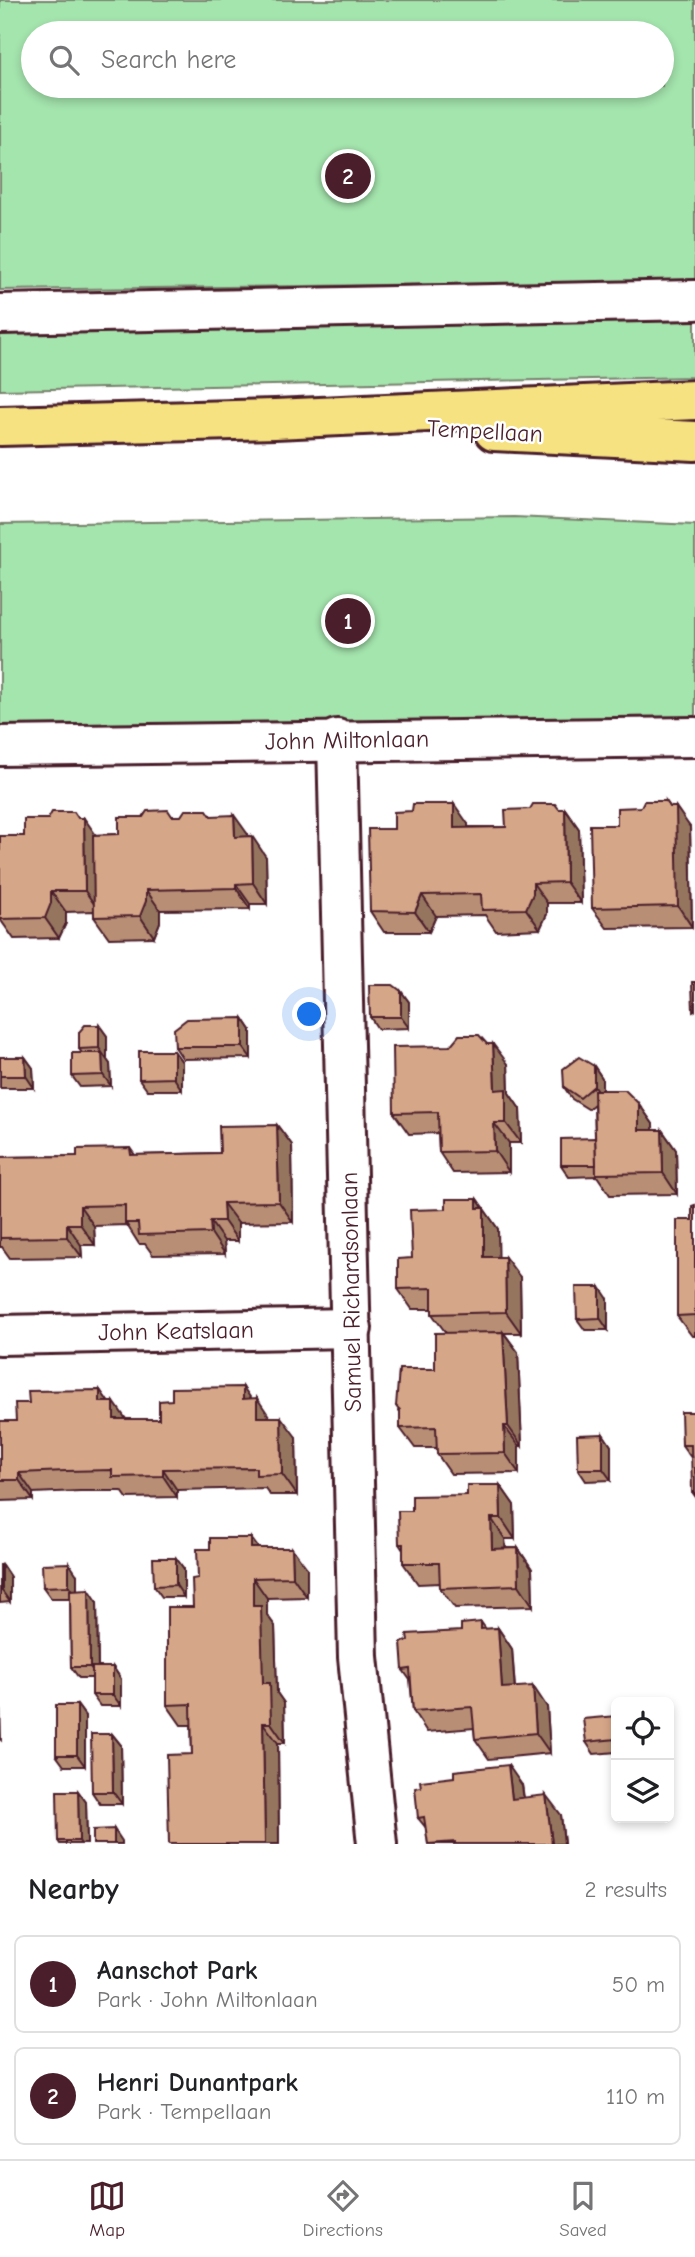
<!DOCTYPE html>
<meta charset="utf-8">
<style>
:root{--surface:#fff;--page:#f6f6f6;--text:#202124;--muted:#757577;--line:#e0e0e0;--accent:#4a1f2b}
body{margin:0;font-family:"Comic Neue",sans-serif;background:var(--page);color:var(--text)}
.controls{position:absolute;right:21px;bottom:21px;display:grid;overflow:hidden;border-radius:10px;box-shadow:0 4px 10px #0003}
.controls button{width:63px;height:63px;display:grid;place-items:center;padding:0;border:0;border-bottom:2px solid var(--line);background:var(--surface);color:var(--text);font:35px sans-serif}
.you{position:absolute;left:310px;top:1015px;width:24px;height:24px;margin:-18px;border:5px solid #fff;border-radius:50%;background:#1a73e8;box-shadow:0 0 0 10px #1a73e833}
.badge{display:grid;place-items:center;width:46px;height:46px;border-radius:50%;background:var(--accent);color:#fff;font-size:23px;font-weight:700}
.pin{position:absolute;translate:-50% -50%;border:4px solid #fff;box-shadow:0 2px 7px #0006}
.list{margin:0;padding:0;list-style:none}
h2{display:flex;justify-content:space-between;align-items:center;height:91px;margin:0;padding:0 28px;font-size:30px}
h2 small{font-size:23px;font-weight:400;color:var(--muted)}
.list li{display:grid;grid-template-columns:46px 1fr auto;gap:21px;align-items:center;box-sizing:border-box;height:98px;margin:0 14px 14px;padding:0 14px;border:2px solid var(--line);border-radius:10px}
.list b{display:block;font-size:26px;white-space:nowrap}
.list p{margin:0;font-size:23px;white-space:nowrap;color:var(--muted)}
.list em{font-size:23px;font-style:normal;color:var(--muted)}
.icon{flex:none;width:38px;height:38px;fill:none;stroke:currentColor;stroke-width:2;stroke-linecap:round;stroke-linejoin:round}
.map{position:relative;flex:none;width:695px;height:1844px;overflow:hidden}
.search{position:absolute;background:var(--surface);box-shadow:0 4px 10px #0003;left:21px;right:21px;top:21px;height:77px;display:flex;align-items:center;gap:18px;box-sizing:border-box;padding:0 24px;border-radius:38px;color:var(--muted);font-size:26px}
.sheet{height:315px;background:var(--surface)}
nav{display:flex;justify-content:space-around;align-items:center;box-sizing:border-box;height:98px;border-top:2px solid var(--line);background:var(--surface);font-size:19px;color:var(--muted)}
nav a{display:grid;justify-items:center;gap:4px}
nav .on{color:var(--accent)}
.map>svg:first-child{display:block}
</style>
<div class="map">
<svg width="695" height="1844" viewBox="0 0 695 1844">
<rect width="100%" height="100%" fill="#fff"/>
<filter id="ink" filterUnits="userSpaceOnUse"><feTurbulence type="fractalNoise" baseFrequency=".0143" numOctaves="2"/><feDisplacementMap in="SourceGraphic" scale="14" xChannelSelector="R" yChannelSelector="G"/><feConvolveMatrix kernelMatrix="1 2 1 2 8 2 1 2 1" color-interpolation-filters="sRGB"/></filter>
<g filter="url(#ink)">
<g fill="#a4e4ad" stroke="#77826c" stroke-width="2" fill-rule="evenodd">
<path d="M0,0H695V281L0,290ZM33,33H662V86H33Z"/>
<path d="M695,313V377L0,390V329Z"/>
<path d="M514,517L695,525V718L0,731V524Z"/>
</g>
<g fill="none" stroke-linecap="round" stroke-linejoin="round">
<defs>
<g id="minor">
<path d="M0,314L695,300"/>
<path d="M337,739L358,1657L377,1844"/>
<path d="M0,746L695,737"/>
<path d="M0,1335L352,1328"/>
</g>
<g id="major">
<path d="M0,426L275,419L695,400"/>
<path d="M494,431L695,441"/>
</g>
</defs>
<use href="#minor" stroke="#4a1f2b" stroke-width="44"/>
<use href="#major" stroke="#4a1f2b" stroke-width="44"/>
<use href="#minor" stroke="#fff" stroke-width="38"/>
<use href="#major" stroke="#f6e281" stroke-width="38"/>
</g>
<g fill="#b88f75" stroke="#4a1f2b" stroke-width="2">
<path d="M671,807L690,827L692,927L607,928L592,908L617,825Z"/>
<path d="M559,809H565L579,829L581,903H547V914L540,929L496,931L485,915L436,916L429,932H384L370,911L394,829L468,824V827H506Z"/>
<path d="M173,816H211L249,836L266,857L267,904H250V909L160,910V922L154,937L109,938L94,917V911L66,912V923L59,938L14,939L0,919L24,836L78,818L95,835L119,834Z"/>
<path d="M401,991L409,1002V1028L378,1029L370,1017Z"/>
<path d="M243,1018L251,1030V1058L183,1059L175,1047Z"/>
<path d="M99,1025L107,1036V1060L110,1064L111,1086L80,1087L72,1076L82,1053L79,1049Z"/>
<path d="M487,1044L508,1064L509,1093L520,1109L521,1143H509V1172L453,1173L439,1152L438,1133L409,1134L394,1113L450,1046Z"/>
<path d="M174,1051L182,1062V1090H147L139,1079Z"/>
<path d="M0,1057H25L33,1068L34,1088H0Z"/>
<path d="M594,1066L602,1078V1090L639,1104L653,1124V1130H662L676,1150L677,1194L610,1195L597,1176L569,1177L561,1165L595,1138L594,1104L588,1109L572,1099L564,1087Z"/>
<path d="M277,1125L292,1145L293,1222L238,1223V1241H224L225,1254L153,1255L145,1244H139L127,1225L94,1226L95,1245H81L82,1257L10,1258L2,1247H0V1157L77,1156L130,1148L135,1155L220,1153Z"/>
<path d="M477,1199L498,1229V1257L520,1277L521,1333H504L518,1352L522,1446H519V1473L451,1474L437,1454V1448H415L400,1428V1412L396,1406L435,1369L446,1333L432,1314V1309H412L398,1289L412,1258L446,1209Z"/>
<path d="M695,1205V1336H692L677,1316Z"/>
<path d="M608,1299V1330H585L577,1319Z"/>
<path d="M100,1390L108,1402L126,1419H159L251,1398L270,1417L296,1437L297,1495H270L265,1488L177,1490V1497L127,1498L122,1491H80L33,1493V1500L0,1501V1421H16L29,1403Z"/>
<path d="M695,1412V1496L692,1492V1459L682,1445Z"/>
<path d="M603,1434L611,1446V1480L586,1481L578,1469Z"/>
<path d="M500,1485L514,1505L515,1539H505L506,1548H518L532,1569L533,1606L455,1608L440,1588V1583L418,1584L403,1563V1550L399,1544L412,1511Z"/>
<path d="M259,1548L307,1568V1597L267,1598V1615L275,1626L277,1693L284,1703L285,1743H278L279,1844H169L192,1754L191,1725H181L167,1705L193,1607L198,1578Z"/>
<path d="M176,1558L184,1569V1597H162L154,1586Z"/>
<path d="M0,1565H2L10,1577V1602L0,1603Z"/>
<path d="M77,1575V1590L97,1601L98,1667H113L121,1679V1706H100L92,1695V1678H79L71,1667L70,1598H51L43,1587Z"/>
<path d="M481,1622L486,1629L498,1628L512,1649L515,1687L547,1707L550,1753L489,1759L475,1739L474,1728L427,1732L413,1711L410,1680L403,1670L461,1631Z"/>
<path d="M77,1705L85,1716V1766H64L56,1755Z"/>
<path d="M616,1716V1752L594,1754L586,1742Z"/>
<path d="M112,1734L121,1745L122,1804H100L92,1792Z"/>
<path d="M522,1785L524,1798L561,1815L564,1844H428L426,1828L418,1818Z"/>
<path d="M78,1791L86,1802L87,1844H60L58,1841Z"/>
</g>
<g fill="#96745f" stroke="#4a1f2b" stroke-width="2">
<path d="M666,801L676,815V807L690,827L692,927L678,906Z"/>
<path d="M454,804L468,824L469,848L454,828Z"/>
<path d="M565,809L579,829L581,903L566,882Z"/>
<path d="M234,815L249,836V857L235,837Z"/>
<path d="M84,818L98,838L99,911L85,891Z"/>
<path d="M252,836L266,857L267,904L253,883Z"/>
<path d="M533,883L547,903V914L540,929L526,909Z"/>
<path d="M236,884L250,904V909L236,888Z"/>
<path d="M146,890L160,910V922L154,937L140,916Z"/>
<path d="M51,891L66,912V923L59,938L45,918Z"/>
<path d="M422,895L436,916L429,932L415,912Z"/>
<path d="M401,991L409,1002V1028L401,1017Z"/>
<path d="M243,1018L251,1030V1058L243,1047Z"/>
<path d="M99,1025L107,1036V1060L99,1048Z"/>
<path d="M493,1044L508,1064L509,1093L520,1109L521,1143L506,1123L495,1090Z"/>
<path d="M174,1051L182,1062V1090L174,1078Z"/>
<path d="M102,1053L110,1064L111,1086L103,1075Z"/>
<path d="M25,1057L33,1068L34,1088L26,1076Z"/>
<path d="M594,1066L602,1078V1097L594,1086Z"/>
<path d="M639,1104L653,1124L654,1151L639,1130Z"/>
<path d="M494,1123L509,1143V1172L495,1151Z"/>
<path d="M277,1125L292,1145L293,1222L279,1202Z"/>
<path d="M662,1130L676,1150L677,1194L663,1173Z"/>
<path d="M477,1199L498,1229L499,1277L484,1257L477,1208Z"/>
<path d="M223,1203L238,1223V1241L224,1221Z"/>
<path d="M80,1206L94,1226L95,1245L80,1224Z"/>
<path d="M210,1221L224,1241L225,1254L211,1233Z"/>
<path d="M67,1224L81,1245L82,1257L67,1237Z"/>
<path d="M505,1257L520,1277L521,1333L506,1312Z"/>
<path d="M600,1287L608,1299V1330L600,1318Z"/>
<path d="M503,1332L518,1352L522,1446L508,1426Z"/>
<path d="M243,1387L257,1407V1398L271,1419L272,1437L243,1399Z"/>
<path d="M100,1390L114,1410V1402L128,1422V1440L100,1402Z"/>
<path d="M281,1417L296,1437L297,1495L282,1474Z"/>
<path d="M504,1426L519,1446V1473L505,1453Z"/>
<path d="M603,1434L611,1446V1480L603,1469Z"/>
<path d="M163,1469L177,1490V1497L163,1476Z"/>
<path d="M19,1473L33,1493V1500L19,1480Z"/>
<path d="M500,1485L514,1505L515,1539L501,1518Z"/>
<path d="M491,1518L505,1539L506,1569L492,1549Z"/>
<path d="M251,1538L266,1558L251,1548Z"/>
<path d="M292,1548L307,1568V1597L293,1577Z"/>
<path d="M518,1548L532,1569L533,1606L519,1585Z"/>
<path d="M176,1558L184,1569V1597L176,1585Z"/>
<path d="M69,1563L77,1575V1598L69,1586Z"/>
<path d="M2,1565L10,1577V1602L2,1591Z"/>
<path d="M253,1578L267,1598V1615L275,1626L277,1693L284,1703L285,1743L271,1723L263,1683L253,1606Z"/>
<path d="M89,1589L97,1601L98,1678L90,1667Z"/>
<path d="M498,1628L512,1649L516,1708L502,1688Z"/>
<path d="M113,1667L121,1679V1706L113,1695Z"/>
<path d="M533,1686L547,1707L550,1753L536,1733Z"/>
<path d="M0,1700L1,1740L0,1739Z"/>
<path d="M77,1705L85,1716V1766L77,1755Z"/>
<path d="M263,1723L278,1743L279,1844H265Z"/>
<path d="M112,1734L121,1745L122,1804L113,1792Z"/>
<path d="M508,1765L522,1785L526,1819L512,1799Z"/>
<path d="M78,1791L86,1802L87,1844H81L79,1841Z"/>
<path d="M546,1795L561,1815L564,1844H552Z"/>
<path d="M114,1829L122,1841V1844H114Z"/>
</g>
<g fill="#d6a688" stroke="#4a1f2b" stroke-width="2">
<path d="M644,801H666L670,807H676L678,906L592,908L590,825H617V808L641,807Z"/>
<path d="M413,804H454V828L506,827L505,810L530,809L533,804H555L559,809H565L566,882L533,883V894L526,909L482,910L481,894L422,895L415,912L370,911L368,829H394V812L412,811Z"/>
<path d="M168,810L172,816H181L185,810H207L211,816L234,815L235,837L252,836L253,883L236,884V888L146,890V901L140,916L94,917L93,835L119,834V817H143L147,811Z"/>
<path d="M52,812H74L78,818H84L85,891H51V903L45,918L0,919V836H24V819H48Z"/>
<path d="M692,982H695V1011L693,1012Z"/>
<path d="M369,985H393L401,991V1017H370Z"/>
<path d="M243,1018V1047H175L174,1029L187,1019Z"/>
<path d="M85,1025H99V1048L79,1049V1032Z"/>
<path d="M459,1035H479L487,1044H493L495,1090L506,1089V1123H494L495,1151L439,1152L438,1112L394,1113L393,1047L450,1046Z"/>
<path d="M139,1051H174V1078L139,1079Z"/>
<path d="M72,1053H102L103,1075L72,1076Z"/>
<path d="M0,1057H25L26,1076H0Z"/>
<path d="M579,1057L594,1066V1086L580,1098L564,1087L563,1069Z"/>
<path d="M594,1090H625L639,1104V1130H662L663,1173L596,1174Z"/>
<path d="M277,1125L279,1202L223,1203L224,1221H210L211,1233L139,1235L138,1223H125V1205L80,1206V1224H67V1237L0,1238V1157L77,1156V1149L130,1148L131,1155L220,1153L219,1126Z"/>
<path d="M595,1138L596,1165H561V1139Z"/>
<path d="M446,1199H477V1208H484V1257H505L506,1312L432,1314V1288L398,1289V1259L412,1258L410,1210L446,1209Z"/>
<path d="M695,1205V1315L677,1316V1220H692V1206Z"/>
<path d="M576,1287H600V1318L577,1319Z"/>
<path d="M503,1332L508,1426H504L505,1453L437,1454L436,1427L400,1428V1410L396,1406L399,1369H435V1333Z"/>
<path d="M243,1387V1399L257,1398V1417H281L282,1474L256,1475V1468L163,1469V1476L112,1477V1470L66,1471L19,1473V1480H0V1421H16L15,1403H29L28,1391L100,1390V1402H114V1419H159V1401L172,1400V1388Z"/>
<path d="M681,1412H695V1492H692L691,1445H682Z"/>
<path d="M603,1434V1469H578L577,1435Z"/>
<path d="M467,1485H500L501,1518H491L492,1549L518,1548L519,1585L440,1588L439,1563H403V1544H399L398,1511H412V1496L467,1495Z"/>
<path d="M210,1538H251V1548H292L293,1577L253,1578V1606H261L263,1683H270L271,1723H263L265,1844H169L167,1755L192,1754L191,1704L167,1705V1607H193L192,1579L198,1578L197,1549H210Z"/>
<path d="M153,1558H176V1585L154,1586Z"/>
<path d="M69,1563V1586L43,1587L42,1564Z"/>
<rect x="0" y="1565" width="2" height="26"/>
<path d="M89,1589L90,1667H71L70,1590Z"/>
<path d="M481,1622V1629L498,1628L502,1688L533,1686L536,1733L475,1739L472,1707L413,1711L410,1669L403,1670L401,1642L408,1641L407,1634L461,1631V1624Z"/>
<rect x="92" y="1667" width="21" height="28"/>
<rect x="56" y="1705" width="21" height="50"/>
<path d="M616,1716V1739L586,1742L583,1719Z"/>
<path d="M91,1734H112L113,1792H92Z"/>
<path d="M508,1765L512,1799L546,1795L552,1844H455V1842L428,1844L424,1817L418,1818L415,1788L421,1787L420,1781L454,1777V1771Z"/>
<path d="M57,1791H78L79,1841H58Z"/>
<path d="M114,1829V1844H93V1830Z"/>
</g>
</g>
<g text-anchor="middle" stroke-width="5" stroke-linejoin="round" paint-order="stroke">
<g font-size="24" fill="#4a1f2b" stroke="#fff">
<text transform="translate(485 431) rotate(3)" y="8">Tempellaan</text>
<text transform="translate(347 740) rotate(-1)" y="8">John Miltonlaan</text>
<text transform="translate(351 1292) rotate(-91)" y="8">Samuel Richardsonlaan</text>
<text transform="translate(176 1331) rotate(-1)" y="8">John Keatslaan</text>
</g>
</g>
</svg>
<div class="controls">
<button><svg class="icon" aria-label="locate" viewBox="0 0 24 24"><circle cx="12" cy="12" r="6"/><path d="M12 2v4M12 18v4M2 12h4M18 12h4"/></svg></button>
<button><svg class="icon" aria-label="layers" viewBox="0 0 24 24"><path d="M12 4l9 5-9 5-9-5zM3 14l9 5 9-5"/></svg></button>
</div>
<div class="you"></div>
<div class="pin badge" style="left:348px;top:621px">1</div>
<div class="pin badge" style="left:348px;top:176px">2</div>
<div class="search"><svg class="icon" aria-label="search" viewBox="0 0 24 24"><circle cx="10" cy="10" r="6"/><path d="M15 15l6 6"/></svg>Search here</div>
</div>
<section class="sheet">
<h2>Nearby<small>2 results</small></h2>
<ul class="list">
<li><span class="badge">1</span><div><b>Aanschot Park</b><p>Park · John Miltonlaan</p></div><em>50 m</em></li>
<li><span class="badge">2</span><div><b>Henri Dunantpark</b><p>Park · Tempellaan</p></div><em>110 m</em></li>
</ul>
</section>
<nav>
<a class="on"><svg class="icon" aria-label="map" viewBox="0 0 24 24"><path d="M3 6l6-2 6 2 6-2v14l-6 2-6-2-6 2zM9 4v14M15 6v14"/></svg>Map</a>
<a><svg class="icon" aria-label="directions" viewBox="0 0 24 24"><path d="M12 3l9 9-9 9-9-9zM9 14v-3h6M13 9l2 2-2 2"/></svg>Directions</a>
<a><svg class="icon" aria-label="saved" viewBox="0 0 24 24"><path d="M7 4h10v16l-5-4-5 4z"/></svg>Saved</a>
</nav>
